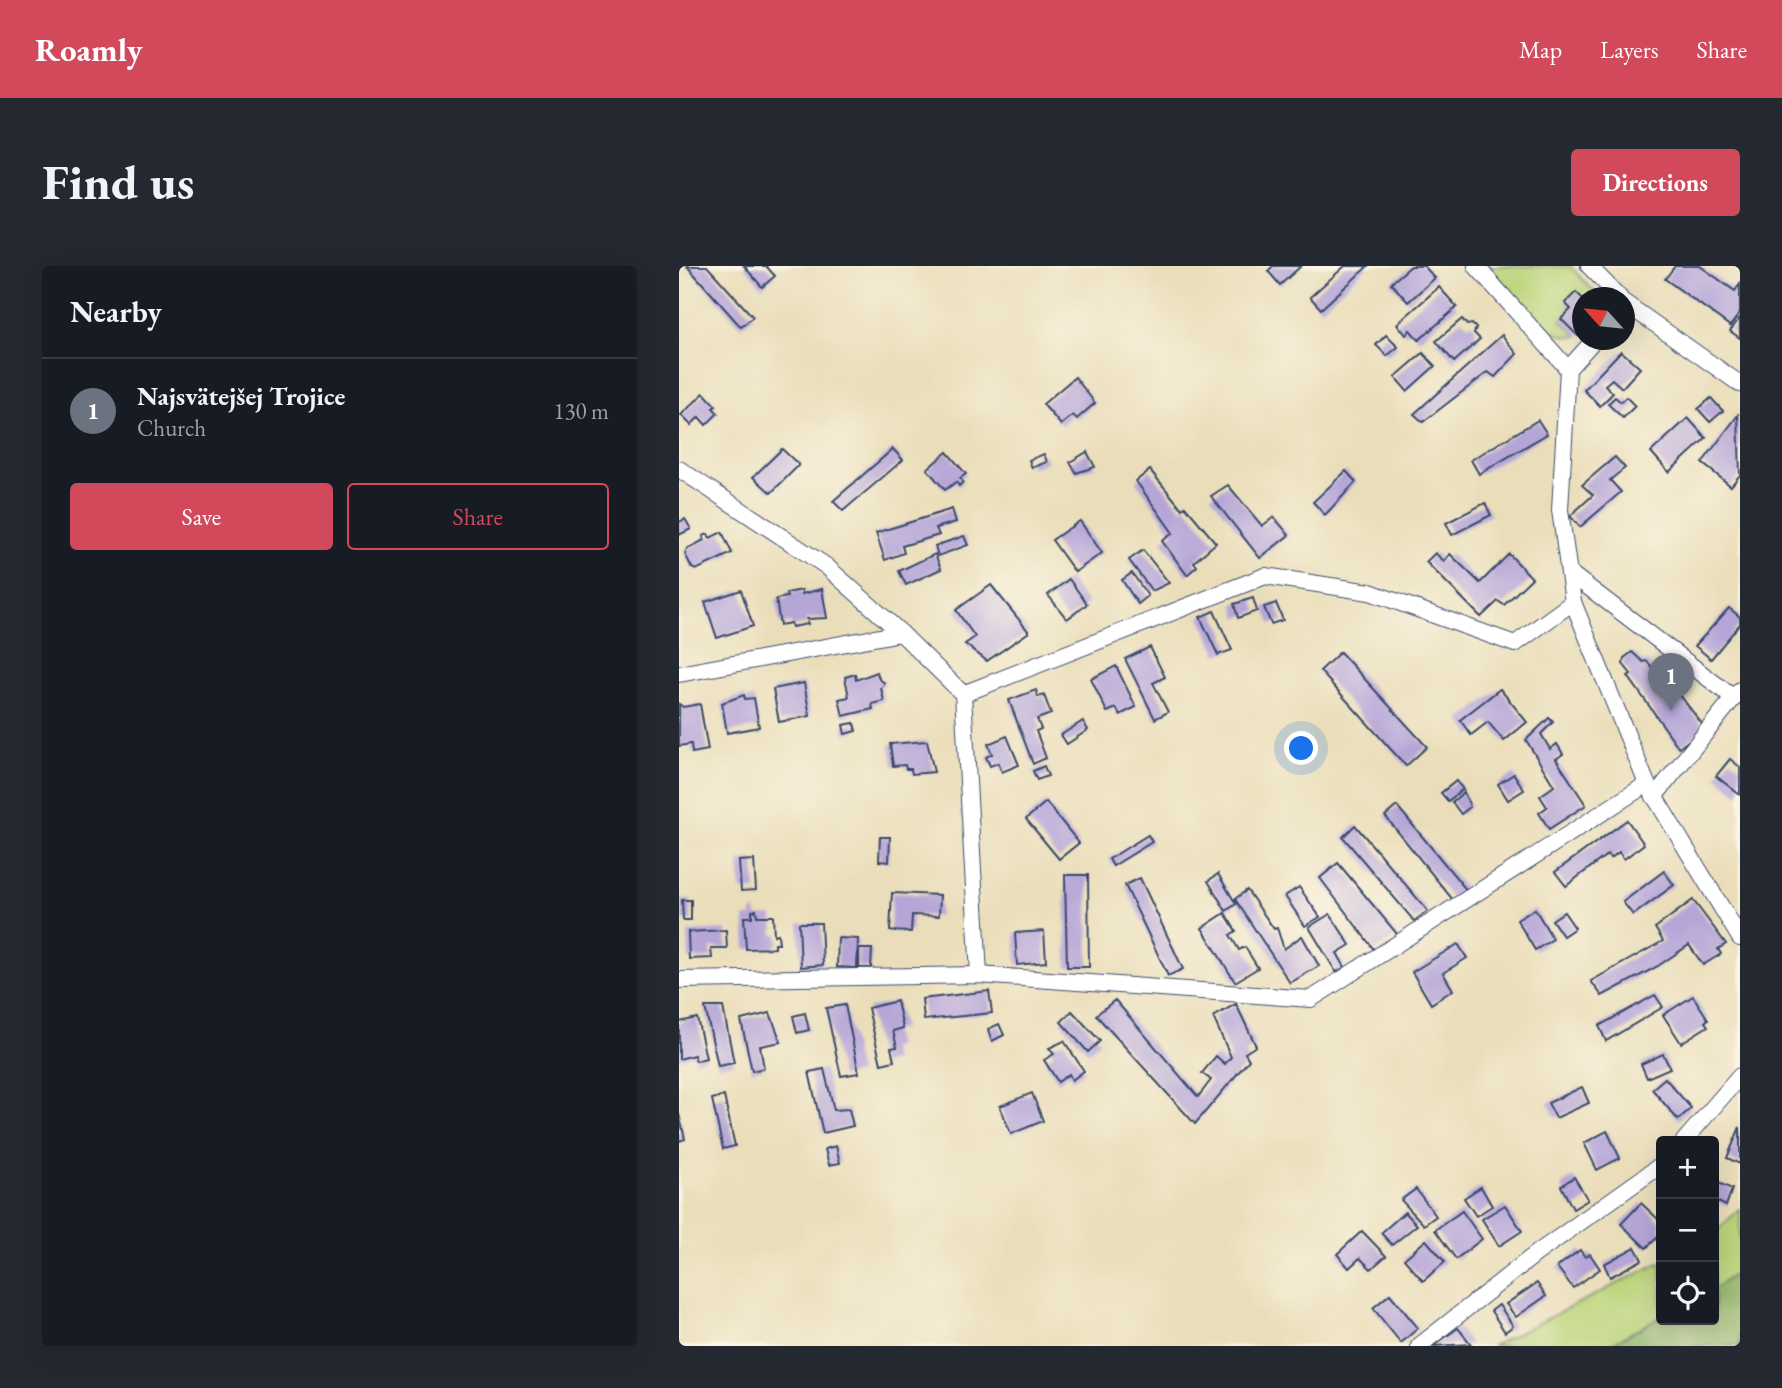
<!DOCTYPE html>
<meta charset="utf-8">
<style>
:root{--surface:#171b24;--page:#242831;--text:#f1f3f6;--muted:#9ea1a6;--line:#363941;--accent:#d1495b}
body{margin:0;font-family:"EB Garamond",serif;background:var(--page);color:var(--text)}
.controls{position:absolute;right:21px;bottom:21px;display:grid;overflow:hidden;border-radius:7px;box-shadow:0 7px 28px #0002}
.controls button{width:63px;height:63px;display:grid;place-items:center;padding:0;border:0;border-bottom:2px solid var(--line);background:var(--surface);color:var(--text);font:35px sans-serif}
.compass{position:absolute;left:893px;top:21px;width:63px;height:63px;border-radius:50%;background:var(--surface);box-shadow:0 7px 28px #0002;rotate:297deg}
.you{position:absolute;left:623px;top:483px;width:24px;height:24px;margin:-18px;border:5px solid #fff;border-radius:50%;background:#1a73e8;box-shadow:0 0 0 10px #1a73e833}
.badge{display:grid;place-items:center;width:46px;height:46px;border-radius:50%;background:var(--accent);color:#fff;font-size:23px;font-weight:700}
.pin{position:absolute;translate:-50% -58px;filter:drop-shadow(0 2px 4px #0008)}
.pin::after{content:'';position:absolute;top:37px;width:24px;height:21px;background:inherit;clip-path:polygon(0 0,100% 0,50% 100%)}
.list{margin:0;padding:0;list-style:none}
h2{display:flex;justify-content:space-between;align-items:center;height:91px;margin:0;padding:0 28px;font-size:30px}
h2 small{font-size:23px;font-weight:400;color:var(--muted)}
.list li{display:grid;grid-template-columns:46px 1fr auto;gap:21px;align-items:center;box-sizing:border-box;height:105px;padding:0 28px;border-top:2px solid var(--line)}
.list b{display:block;font-size:26px;white-space:nowrap}
.list p{margin:0;font-size:23px;white-space:nowrap;color:var(--muted)}
.list em{font-size:23px;font-style:normal;color:var(--muted)}
.actions{display:flex;gap:14px;padding:21px 28px}
.actions a{flex:1;padding:16px 0;border:2px solid var(--accent);border-radius:7px;text-align:center;font-size:24px;color:var(--accent)}
.actions .main{background:var(--accent);color:#fff}
.icon{flex:none;width:38px;height:38px;fill:none;stroke:currentColor;stroke-width:2;stroke-linecap:round;stroke-linejoin:round}
.map{position:relative;flex:none;width:1061px;height:1080px;overflow:hidden;border-radius:7px}
header{display:flex;align-items:center;gap:42px;box-sizing:border-box;height:98px;padding:0 35px;background:var(--accent);color:#fff}
header strong{font-size:33px}
nav{display:flex;gap:38px;margin-inline-start:auto;font-size:24px}
.intro{display:flex;align-items:center;justify-content:space-between;box-sizing:border-box;height:168px;padding:0 42px}
h1{margin:0;font-size:49px}
.button{padding:18px 32px;border-radius:7px;background:var(--accent);color:#fff;font-size:24px;font-weight:700}
main{display:flex;gap:42px;padding:0 42px}
aside{flex:1;background:var(--surface);border-radius:7px;box-shadow:0 7px 28px #0002}
.map>svg:first-child{display:block}
</style>
<header>
<strong>Roamly</strong>
<nav><a>Map</a><a>Layers</a><a>Share</a></nav>
</header>
<div class="intro"><h1>Find us</h1><a class="button">Directions</a></div>
<main>
<aside>
<h2>Nearby<small></small></h2>
<ul class="list">
<li><span class="badge" style="background:#6b7280">1</span><div><b>Najsvätejšej Trojice</b><p>Church</p></div><em>130 m</em></li>
</ul>
<div class="actions"><a class="main">Save</a><a>Share</a></div>
</aside>
<div class="map">
<svg width="1061" height="1080" viewBox="0 0 1061 1080">
<rect width="100%" height="100%" fill="#fcf5e5"/>
<filter id="ink" filterUnits="userSpaceOnUse"><feTurbulence type="fractalNoise" baseFrequency=".0143" numOctaves="2"/><feDisplacementMap in="SourceGraphic" scale="14" xChannelSelector="R" yChannelSelector="G"/><feConvolveMatrix kernelMatrix="1 2 1 2 8 2 1 2 1" color-interpolation-filters="sRGB"/></filter>
<filter id="wash" filterUnits="userSpaceOnUse"><feTurbulence type="fractalNoise" baseFrequency=".00686" numOctaves="4" result="noise"/><feDisplacementMap in="SourceGraphic" scale="28" xChannelSelector="R" yChannelSelector="G"/><feGaussianBlur stdDeviation="1.57" result="paint"/><feColorMatrix in="noise" values="0 0 0 0 0 0 0 0 0 0 0 0 0 0 0 0 0 1.4 0 .05"/><feComposite in="paint" operator="in"/></filter>
<g filter="url(#wash)">
<rect width="100%" height="100%" fill="#eadeba"/>
<g fill="#bbd47a" stroke="#6b826c" stroke-width="2">
<path d="M809,0H891L920,31L904,32L882,54L899,70C865,77 830,23 809,0Z"/>
<path d="M1061,943V1005L1035,1022V967Z"/>
<path d="M982,996V1051L928,1080H813Z"/>
</g>
<path fill="#94b66a" stroke="#587264" stroke-width="2" d="M1061,1005V1080H928L982,1051V1054H1035V1022Z"/>
<g id="blocks">
<g fill="#b6a6d8">
<path d="M8,0H28L74,51L62,61Z"/>
<path d="M65,0H87L96,10L83,21Z"/>
<path d="M594,0H622L601,19L589,5Z"/>
<path d="M666,0H689L642,43L631,31Z"/>
<path d="M732,0H745L756,12L729,36L712,17Z"/>
<path d="M996,0H1021L1056,25L1061,18V47L1051,60L986,13Z"/>
<path d="M760,21L778,41L740,74L731,64L727,69L718,58Z"/>
<path d="M897,26L904,33V65L899,70L882,53L892,43L886,37Z"/>
<path d="M1061,52V72L1051,65Z"/>
<path d="M783,53L788,59L793,58L797,62L795,67L801,73L775,96L757,75Z"/>
<path d="M707,69L719,81L708,90L697,79Z"/>
<path d="M823,69L838,88L816,111L809,106L744,156L735,148Z"/>
<path d="M942,85L961,102L943,122L933,113L926,119L934,127L921,140L905,124Z"/>
<path d="M744,87L756,100L728,125L716,111Z"/>
<path d="M396,111L416,137L398,153L394,149L382,159L364,138Z"/>
<path d="M25,127L37,140L34,142L39,147L27,159L20,151L12,159L2,149Z"/>
<path d="M936,131L942,136L947,131L956,140L944,152L929,138Z"/>
<path d="M1032,132L1044,145L1031,156L1019,143Z"/>
<path d="M1059,149L1061,209L1052,220L1023,197Z"/>
<path d="M1009,152L1027,172L990,206L972,186Z"/>
<path d="M859,154L868,168L800,208L792,194Z"/>
<path d="M103,183L120,199L92,227L74,211Z"/>
<path d="M214,183L224,194L164,245L154,235Z"/>
<path d="M268,186L287,208L281,212L284,216L280,220L277,216L266,224L248,203Z"/>
<path d="M408,186L416,201L397,207L391,196Z"/>
<path d="M365,188L368,196L353,202L350,194Z"/>
<path d="M936,191L946,202L931,214L942,226L901,261L891,250L914,229L903,219Z"/>
<path d="M471,204L503,243L506,240L537,277L515,296L518,300L508,309L483,275L494,267L457,215Z"/>
<path d="M667,205L677,216L646,249L634,236Z"/>
<path d="M549,219L583,260L595,251L610,269L581,292L532,230Z"/>
<path d="M806,237L812,249L773,269L767,257Z"/>
<path d="M273,243L277,256L257,262L260,269L223,280L225,287L206,294L197,267Z"/>
<path d="M6,253L12,263L0,269V256Z"/>
<path d="M401,255L423,287L396,306L373,274Z"/>
<path d="M43,266L53,287L17,304L13,302L6,288L8,283L25,274L24,270L29,268L31,272Z"/>
<path d="M285,270L289,279L259,290L256,280Z"/>
<path d="M464,284L490,317L473,325L450,294Z"/>
<path d="M756,287L765,295L771,288L801,317L830,288L853,312L825,339L819,335L802,351L747,296Z"/>
<path d="M256,288L262,303L227,319L220,305Z"/>
<path d="M453,307L469,330L459,338L443,314Z"/>
<path d="M390,313L408,338L388,353L369,329Z"/>
<path d="M312,319L350,366L308,395L286,378L296,371L277,344Z"/>
<path d="M143,323L148,352L128,353L129,358L113,361L112,357L101,359L97,333L108,331L107,327L123,324V328Z"/>
<path d="M62,324L74,360L38,372L26,336Z"/>
<path d="M574,332L578,345L559,352L555,338Z"/>
<path d="M597,337L604,354L592,358L585,341Z"/>
<path d="M1050,342L1061,351V358L1032,393L1016,380Z"/>
<path d="M535,345L553,384L539,389L521,351Z"/>
<path d="M471,381L486,411L474,417L489,446L476,453L446,393Z"/>
<path d="M661,386L748,481L727,500L641,405Z"/>
<path d="M953,386L964,396L968,395L980,411L985,408L1026,462L1000,482L949,410L952,408L944,398L945,392Z"/>
<path d="M437,400L457,441L441,449L437,442L428,446L412,413Z"/>
<path d="M198,406L200,413L206,417L202,422L205,435L193,438L194,443L164,450L160,433L170,431L166,411L176,408L177,414Z"/>
<path d="M125,417L131,450L100,456L94,423Z"/>
<path d="M821,423L848,456L825,475L809,456L792,469L781,454Z"/>
<path d="M357,424L359,431L365,429L372,448L358,453L362,463L357,465L367,492L354,498L330,434Z"/>
<path d="M65,429L66,433L75,432L80,461L48,467L43,437Z"/>
<path d="M0,438L4,441L21,438L29,484L13,487L12,478L0,480Z"/>
<path d="M870,452L874,456L862,468L871,483L878,478L884,488L877,493L907,539L870,563L860,547L868,541L861,530L875,520L847,474Z"/>
<path d="M404,455L409,464L388,478L382,469Z"/>
<path d="M175,457L177,465L166,468L164,459Z"/>
<path d="M328,470L340,499L323,506L319,497L311,500L307,491L313,488L309,478Z"/>
<path d="M248,475L255,506L233,508L232,503H227L226,499L214,500L211,478Z"/>
<path d="M1051,493L1061,501V529L1037,510Z"/>
<path d="M365,500L369,510L358,514L354,505Z"/>
<path d="M835,508L845,524L829,534L819,518Z"/>
<path d="M777,515L784,523L769,535L762,527Z"/>
<path d="M785,526L791,541L782,548L773,536Z"/>
<path d="M367,536L400,577L380,593L347,553Z"/>
<path d="M718,540L789,626L774,634L706,550Z"/>
<path d="M948,554L965,578L945,593L940,586L932,592L929,588L887,620L876,606Z"/>
<path d="M676,559L749,645L735,655L664,571Z"/>
<path d="M469,569L473,576L434,600L430,593Z"/>
<path d="M201,571H211L210,596L200,595Z"/>
<path d="M75,594L77,624L62,625L60,595Z"/>
<path d="M659,597L719,669L696,685L641,612Z"/>
<path d="M985,605L995,619L954,649L944,636Z"/>
<path d="M539,608L557,638L547,645L529,615Z"/>
<path d="M386,609H409L410,701H388Z"/>
<path d="M461,612L504,703L489,710L446,619Z"/>
<path d="M620,621L641,651L626,660L606,630Z"/>
<path d="M568,624L595,663L598,662L605,683L623,670L640,700L611,717L556,633Z"/>
<path d="M213,627L261,629L260,650L233,649L232,666L211,665Z"/>
<path d="M3,634H12V654H4Z"/>
<path d="M1014,634L1047,678L1039,683L1042,688L1024,699L1010,679L979,700L923,730L912,715L984,675L976,662Z"/>
<path d="M856,643L874,673L856,684L838,654Z"/>
<path d="M77,644L78,650H94L95,669L99,668L100,678H96V682L67,683L65,651H73V645Z"/>
<path d="M885,646L896,662L884,670L873,654Z"/>
<path d="M546,647L557,665L551,669L560,684L566,681L579,702L556,716L523,662Z"/>
<path d="M651,648L671,679L658,687L666,701L657,706L630,661Z"/>
<path d="M120,657H142L144,699L122,701Z"/>
<path d="M47,664L48,682H32L33,692L10,693L9,666Z"/>
<path d="M365,665L367,696L338,699L336,667Z"/>
<path d="M159,672L179,673L178,702L158,701Z"/>
<path d="M779,678L788,692L764,707L774,724L752,738L733,706Z"/>
<path d="M180,683H193L192,702H180Z"/>
<path d="M310,725L313,747L245,754L243,733Z"/>
<path d="M976,729L984,741L927,775L920,760Z"/>
<path d="M1014,730L1029,753L1026,756L1029,760L1002,777L984,749Z"/>
<path d="M436,734L519,831L532,814L523,807L537,790L546,798L552,791L534,751L557,738L577,780L566,787L570,794L516,858L417,749Z"/>
<path d="M218,735L224,762L214,765L218,781L212,782L215,795L202,798L189,742Z"/>
<path d="M166,739L180,807L162,810L147,742Z"/>
<path d="M26,741H44L55,797L39,800Z"/>
<path d="M393,745L421,775L409,786L382,756Z"/>
<path d="M91,747L102,776L81,780L85,802L73,805L62,754Z"/>
<path d="M126,747L130,764L118,767L114,750Z"/>
<path d="M18,752L27,792L17,795L15,789L0,793V756Z"/>
<path d="M320,758L325,769L313,775L309,763Z"/>
<path d="M385,775L405,805L393,814L390,808L379,816L365,794L375,788L370,782Z"/>
<path d="M984,788L991,802L968,812L962,798Z"/>
<path d="M145,803L155,844L170,843L174,860L144,867L130,806Z"/>
<path d="M986,812L1012,842L999,854L973,823Z"/>
<path d="M903,821L910,837L877,852L869,837Z"/>
<path d="M353,827L364,855L332,868L321,840Z"/>
<path d="M45,830L56,880L44,883L33,833Z"/>
<path d="M0,848L6,873L0,875Z"/>
<path d="M1061,861V898L1048,892Z"/>
<path d="M928,865L941,892L918,904L905,877Z"/>
<path d="M157,880L161,897L150,899L146,883Z"/>
<path d="M895,911L909,934L894,943L882,920Z"/>
<path d="M1035,915L1053,923L1047,940L1035,934Z"/>
<path d="M802,921L813,940L797,950L785,932Z"/>
<path d="M737,923L757,950L745,959L722,934Z"/>
<path d="M962,937L982,956V968L967,982L942,958Z"/>
<path d="M826,939L843,965L820,980L803,953Z"/>
<path d="M783,945L803,973L777,993L756,964Z"/>
<path d="M726,946L738,959L713,979L702,967Z"/>
<path d="M683,965L707,990L692,1003L681,992L670,1002L658,988Z"/>
<path d="M747,974L766,996L744,1015L725,993Z"/>
<path d="M956,981L963,994L931,1011L925,998Z"/>
<path d="M901,984L906,991L911,988L921,1003L894,1022L878,1001Z"/>
<path d="M858,1017L867,1030L837,1051L827,1038Z"/>
<path d="M711,1028L739,1062L722,1077L694,1042Z"/>
<path d="M820,1039L834,1060L826,1066L812,1045Z"/>
<path d="M779,1062L792,1078L754,1080Z"/>
</g>
</g>
</g>
<g filter="url(#ink)">
<use href="#blocks" fill-opacity="0" stroke="#3a496c" stroke-width="2"/>
<g fill="none" stroke-linecap="round" stroke-linejoin="round">
<defs>
<g id="minor">
<path d="M797,0L889,103"/>
<path d="M910,0L941,32"/>
<path d="M946,37L1061,118"/>
<path d="M915,74L889,103L881,244L894,336L968,518L1061,672"/>
<path d="M0,203L147,300L222,367"/>
<path d="M892,308L1055,432"/>
<path d="M0,408L222,367L284,428L300,709"/>
<path d="M284,428L586,310L691,326L836,378L894,336"/>
<path d="M975,531L1061,424"/>
<path d="M0,714L300,709L632,733L968,518"/>
<path d="M1005,875L1061,810"/>
<path d="M740,1080L858,987L982,899"/>
</g>
</defs>
<use href="#minor" stroke="#3a496c" stroke-width="18"/>
<use href="#minor" stroke="#fff" stroke-width="16"/>
</g>
</g>
</svg>
<div class="controls">
<button>+</button>
<button>−</button>
<button><svg class="icon" aria-label="locate" viewBox="0 0 24 24"><circle cx="12" cy="12" r="6"/><path d="M12 2v4M12 18v4M2 12h4M18 12h4"/></svg></button>
</div>
<svg class="compass" viewBox="-18 -18 36 36"><path d="M0-13l5 13h-10z" fill="#e53935"/><path d="M0 13l5-13h-10z" fill="#9ea1a6"/></svg>
<div class="you"></div>
<div class="pin badge" style="left:992px;top:445px;background:#6b7280">1</div>
</div>
</main>
